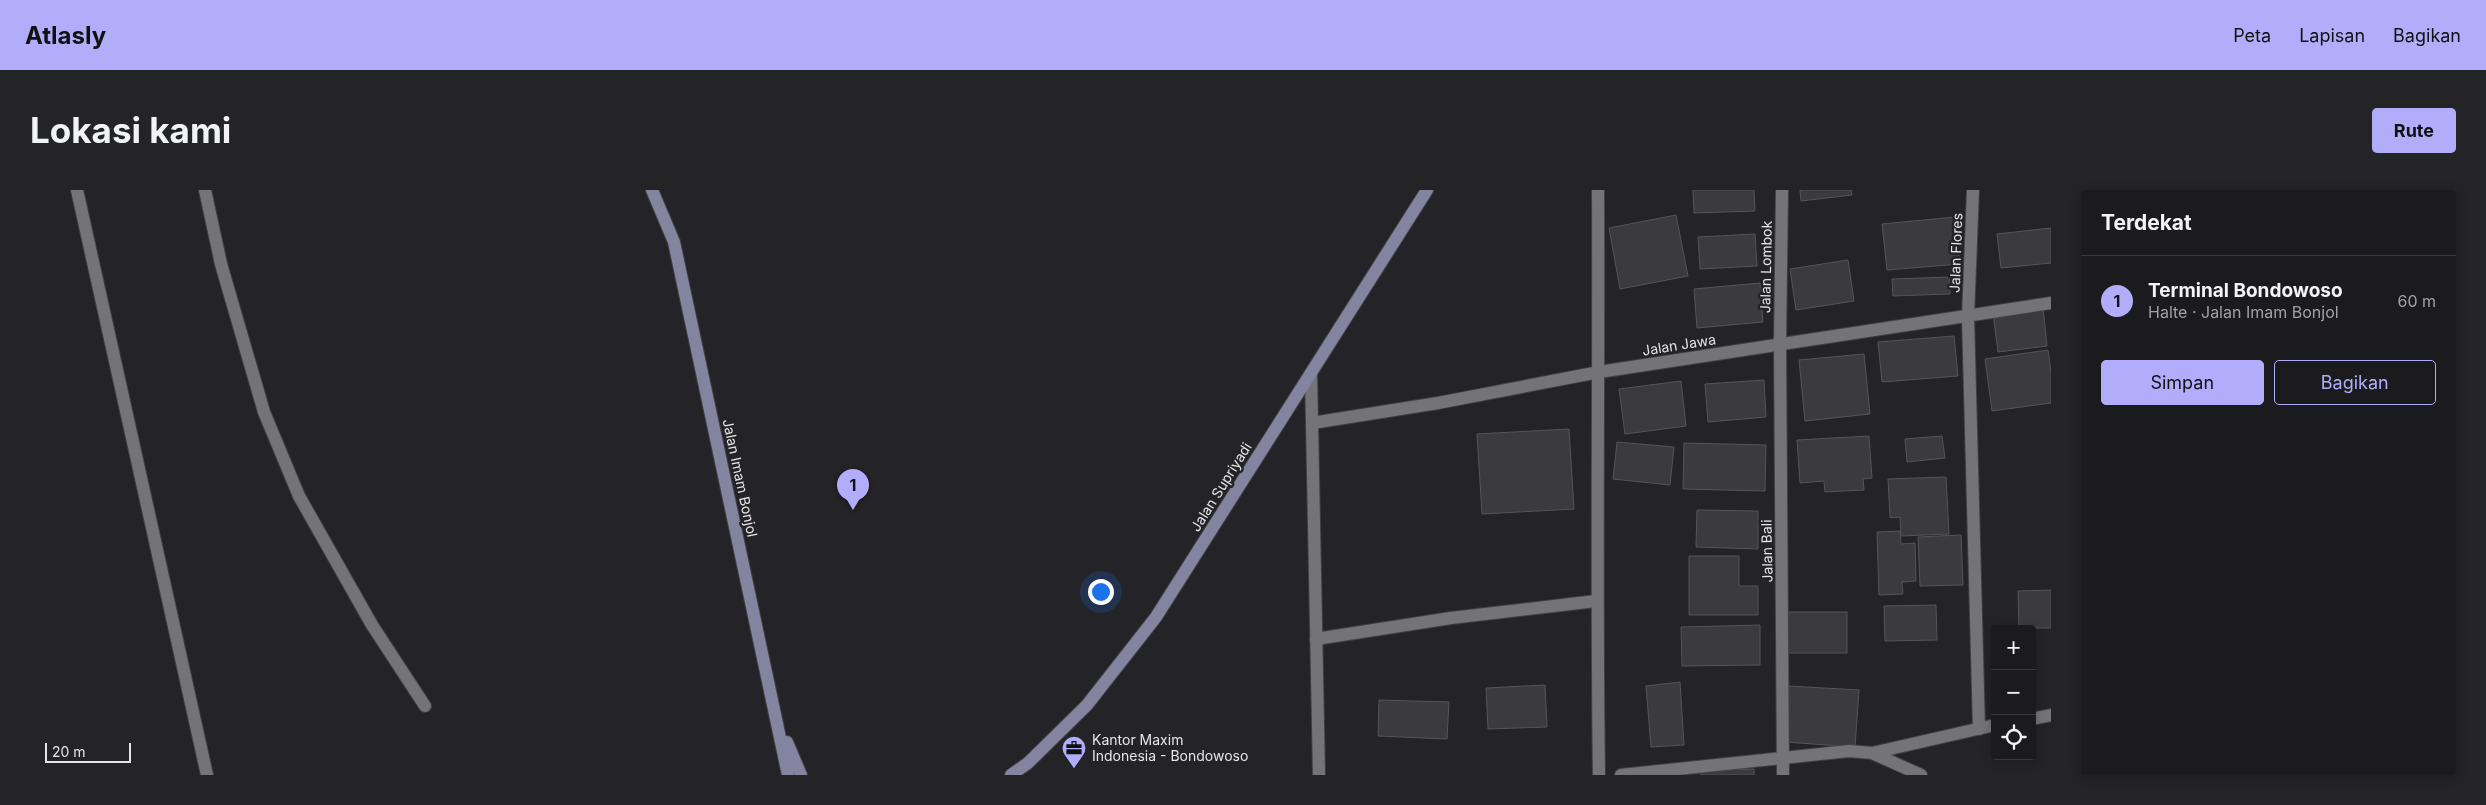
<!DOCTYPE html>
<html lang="id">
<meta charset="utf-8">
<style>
:root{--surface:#1b1b1e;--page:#242427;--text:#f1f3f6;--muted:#a0a1a4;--line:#39393c;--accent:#b1adfa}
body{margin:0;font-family:Inter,sans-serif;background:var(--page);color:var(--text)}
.controls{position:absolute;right:15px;bottom:15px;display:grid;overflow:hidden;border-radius:5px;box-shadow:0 2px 12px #0003}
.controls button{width:45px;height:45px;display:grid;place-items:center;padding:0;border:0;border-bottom:1px solid var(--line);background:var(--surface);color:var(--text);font:25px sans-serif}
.scale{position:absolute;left:15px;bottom:12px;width:86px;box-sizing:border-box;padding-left:5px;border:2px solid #e5e5e7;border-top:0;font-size:14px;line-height:18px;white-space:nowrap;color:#e5e5e7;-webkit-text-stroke:4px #242428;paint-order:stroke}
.you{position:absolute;left:1070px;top:401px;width:18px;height:18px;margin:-12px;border:4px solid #fff;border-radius:50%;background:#1a73e8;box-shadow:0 0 0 8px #1a73e833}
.badge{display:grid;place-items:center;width:32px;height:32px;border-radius:50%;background:var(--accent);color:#111;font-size:16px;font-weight:700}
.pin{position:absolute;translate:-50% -41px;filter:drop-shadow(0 1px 2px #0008)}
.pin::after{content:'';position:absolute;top:26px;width:18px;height:15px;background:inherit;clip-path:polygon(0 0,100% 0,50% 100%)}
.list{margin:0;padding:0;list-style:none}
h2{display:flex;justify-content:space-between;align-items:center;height:65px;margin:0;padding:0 20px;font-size:21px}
h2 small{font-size:16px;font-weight:400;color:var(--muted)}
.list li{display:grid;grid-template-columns:32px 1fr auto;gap:15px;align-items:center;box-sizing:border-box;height:90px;padding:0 20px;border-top:1px solid var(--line)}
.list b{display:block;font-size:19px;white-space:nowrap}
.list p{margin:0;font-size:16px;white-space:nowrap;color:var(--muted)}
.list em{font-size:16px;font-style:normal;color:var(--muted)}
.actions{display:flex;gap:10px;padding:15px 20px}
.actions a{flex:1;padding:11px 0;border:1px solid var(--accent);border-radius:5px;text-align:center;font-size:18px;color:var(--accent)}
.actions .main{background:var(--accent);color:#111}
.icon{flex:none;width:28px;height:28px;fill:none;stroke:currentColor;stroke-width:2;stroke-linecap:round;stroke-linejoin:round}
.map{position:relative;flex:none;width:2021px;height:585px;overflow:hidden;border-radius:5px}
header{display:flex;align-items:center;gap:30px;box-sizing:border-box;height:70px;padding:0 25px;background:var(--accent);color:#111}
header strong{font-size:24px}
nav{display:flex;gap:28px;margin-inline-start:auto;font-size:18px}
.intro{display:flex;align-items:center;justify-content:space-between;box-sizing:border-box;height:120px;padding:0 30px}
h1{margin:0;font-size:35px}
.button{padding:12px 22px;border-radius:5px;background:var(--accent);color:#111;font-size:18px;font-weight:700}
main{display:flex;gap:30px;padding:0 30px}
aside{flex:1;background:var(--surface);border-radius:5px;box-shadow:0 2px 12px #0003}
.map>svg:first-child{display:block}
</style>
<header>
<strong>Atlasly</strong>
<nav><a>Peta</a><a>Lapisan</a><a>Bagikan</a></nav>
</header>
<div class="intro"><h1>Lokasi kami</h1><a class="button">Rute</a></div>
<main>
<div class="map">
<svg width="2021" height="585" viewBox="0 0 2021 585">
<rect width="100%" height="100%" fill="#242428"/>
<g fill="#3b3b3f" stroke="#555559">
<path d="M1663,0H1724L1725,21L1664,23Z"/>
<path d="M1770,0H1821L1822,5L1771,11Z"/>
<path d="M1646,25L1658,86L1590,99L1579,38Z"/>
<path d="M1925,27L1930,74L1857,80L1852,34Z"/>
<path d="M2021,38V73L1971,78L1967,44Z"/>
<path d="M1725,44L1727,76L1670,79L1668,47Z"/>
<path d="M1818,70L1824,111L1766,120L1760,79Z"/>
<path d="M1920,87V104L1863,106L1862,89Z"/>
<path d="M1730,93L1733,132L1667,138L1664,99Z"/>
<path d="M2013,117L2017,156L1968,162L1963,123Z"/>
<path d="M1924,146L1928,186L1852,192L1848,152Z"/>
<path d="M2018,160L2021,182V213L1962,221L1955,169Z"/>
<path d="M1834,164L1840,224L1775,231L1769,170Z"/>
<path d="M1734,190L1736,227L1678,232L1675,194Z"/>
<path d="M1651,191L1656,236L1595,244L1589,199Z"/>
<path d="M1539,239L1544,319L1452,324L1447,244Z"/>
<path d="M1839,246L1842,288L1833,289L1834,300L1795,302L1794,291L1770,293L1767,250Z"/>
<path d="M1912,246L1915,268L1877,272L1875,249Z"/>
<path d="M1587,252L1644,257L1640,295L1583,289Z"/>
<path d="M1654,253L1736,255L1735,301L1653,299Z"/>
<path d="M1916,287L1919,344L1871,346L1870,327L1860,328L1858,289Z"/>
<path d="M1667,320L1728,321V359L1666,357Z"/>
<path d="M1870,341L1871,354L1885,353L1886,391L1872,392L1873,404L1849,405L1847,342Z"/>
<path d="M1931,345L1933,395L1890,396L1888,347Z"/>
<path d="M1659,366H1709V396H1728V425H1659Z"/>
<path d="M2021,400V438H1989L1988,401Z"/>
<path d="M1906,415L1907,450L1855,451L1854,416Z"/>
<rect x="1758" y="422" width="59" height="41"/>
<path d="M1730,435V475L1652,476L1651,437Z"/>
<path d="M1650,492L1654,555L1621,557L1616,496Z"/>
<path d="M1515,495L1517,537L1458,539L1456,498Z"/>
<path d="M1759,496L1829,500L1825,557L1755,552Z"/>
<path d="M1349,510L1419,512L1417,549L1348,546Z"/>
<path d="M1724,579V585H1671V581Z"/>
</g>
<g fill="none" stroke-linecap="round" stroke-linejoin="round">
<defs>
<g id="street">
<path d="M47,0L177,585"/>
<path d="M175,0L191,74L234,222L269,306L342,435L395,516"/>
<path d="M1568,0C1569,195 1566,390 1569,585"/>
<path d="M1752,0L1750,155L1753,585"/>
<path d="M1943,0L1938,127L1949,539"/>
<path d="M1281,183L1289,585"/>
<path d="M1282,233L1408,213L1569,182L2021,113"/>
<path d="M1286,449L1421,428L1566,411"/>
<path d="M2002,529L2021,525"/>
<path d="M1842,563L1965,535"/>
<path d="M1591,585L1819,561L1842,563L1891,585"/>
</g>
<g id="secondary">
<path d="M622,0L644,52L758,585"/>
<path d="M757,552L771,585"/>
<path d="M981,585L998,573L1057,515L1126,427L1397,0"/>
</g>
</defs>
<use href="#street" stroke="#424244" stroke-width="14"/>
<use href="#secondary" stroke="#424244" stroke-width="14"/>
<use href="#street" stroke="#747478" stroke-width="12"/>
<use href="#secondary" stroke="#8483a0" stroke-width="12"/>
</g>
<defs>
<symbol id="office-pin" viewBox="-11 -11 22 30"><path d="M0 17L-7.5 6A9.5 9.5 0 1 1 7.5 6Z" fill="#b1adfa" stroke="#242428"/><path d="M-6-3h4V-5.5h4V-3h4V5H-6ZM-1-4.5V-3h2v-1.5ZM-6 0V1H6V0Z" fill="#111"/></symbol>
</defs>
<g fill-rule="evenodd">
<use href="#office-pin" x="1030" y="544" width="28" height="38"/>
</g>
<g text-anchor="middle" stroke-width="5" stroke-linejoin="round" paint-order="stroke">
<g font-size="14" fill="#e5e5e7" stroke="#242428">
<text transform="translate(1926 63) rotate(-88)" y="5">Jalan Flores</text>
<text transform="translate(1736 77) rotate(-89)" y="5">Jalan Lombok</text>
<text transform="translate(1649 155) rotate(-9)" y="5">Jalan Jawa</text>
<text transform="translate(710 288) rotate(78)" y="5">Jalan Imam Bonjol</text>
<text transform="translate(1191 297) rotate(-58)" y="5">Jalan Supriyadi</text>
<text transform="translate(1737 361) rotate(-91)" y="5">Jalan Bali</text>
</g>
<g font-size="14" fill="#e5e5e7" stroke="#242428" text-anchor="start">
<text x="1062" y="555">Kantor Maxim<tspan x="1062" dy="16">Indonesia - Bondowoso</tspan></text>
</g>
</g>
</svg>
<div class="controls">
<button>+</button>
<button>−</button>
<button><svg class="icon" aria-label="locate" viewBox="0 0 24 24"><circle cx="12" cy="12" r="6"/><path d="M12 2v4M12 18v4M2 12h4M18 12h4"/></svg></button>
</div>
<div class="scale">20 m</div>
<div class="you"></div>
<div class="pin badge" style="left:823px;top:320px">1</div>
</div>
<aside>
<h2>Terdekat<small></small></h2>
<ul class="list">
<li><span class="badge">1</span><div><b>Terminal Bondowoso</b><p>Halte · Jalan Imam Bonjol</p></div><em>60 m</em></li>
</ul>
<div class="actions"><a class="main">Simpan</a><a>Bagikan</a></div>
</aside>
</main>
